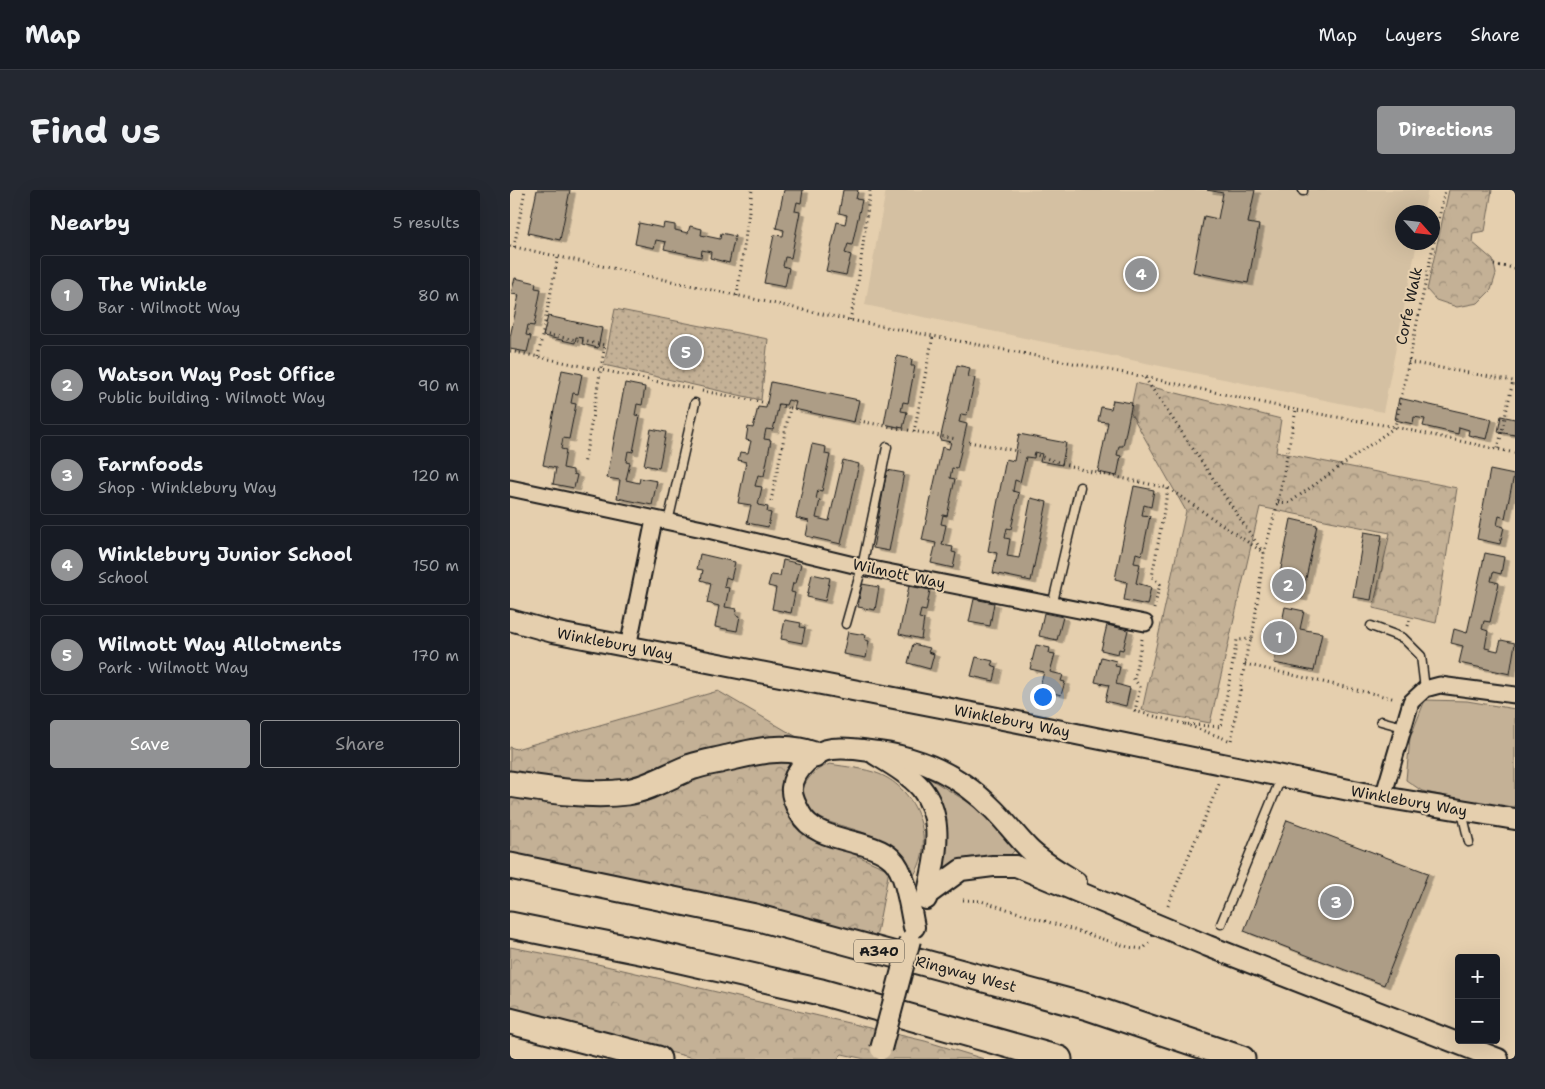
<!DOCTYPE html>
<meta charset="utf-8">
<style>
:root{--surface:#171b24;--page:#242831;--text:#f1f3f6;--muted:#9ea1a6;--line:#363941;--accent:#919294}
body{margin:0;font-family:"Shantell Sans",sans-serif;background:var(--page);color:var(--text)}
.controls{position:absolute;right:15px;bottom:15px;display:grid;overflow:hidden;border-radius:5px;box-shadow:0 5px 20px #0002}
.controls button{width:45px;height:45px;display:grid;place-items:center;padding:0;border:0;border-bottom:1px solid var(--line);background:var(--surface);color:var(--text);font:25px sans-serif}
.compass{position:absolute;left:885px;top:15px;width:45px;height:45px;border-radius:50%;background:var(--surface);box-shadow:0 5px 20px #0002;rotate:117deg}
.you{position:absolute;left:532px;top:506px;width:18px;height:18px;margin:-12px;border:4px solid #fff;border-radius:50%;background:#1a73e8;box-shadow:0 0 0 8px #1a73e833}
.badge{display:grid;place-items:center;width:32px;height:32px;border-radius:50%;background:var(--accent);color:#fff;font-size:16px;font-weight:700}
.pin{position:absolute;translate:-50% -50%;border:2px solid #fff;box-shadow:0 1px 5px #0006}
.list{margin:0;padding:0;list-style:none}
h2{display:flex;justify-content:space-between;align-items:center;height:65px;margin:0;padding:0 20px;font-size:21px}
h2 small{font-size:16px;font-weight:400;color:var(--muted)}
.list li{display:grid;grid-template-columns:32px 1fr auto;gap:15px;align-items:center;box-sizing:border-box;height:80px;margin:0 10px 10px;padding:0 10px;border:1px solid var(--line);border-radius:5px}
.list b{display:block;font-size:19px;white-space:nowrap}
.list p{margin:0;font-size:16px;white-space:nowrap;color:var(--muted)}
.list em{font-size:16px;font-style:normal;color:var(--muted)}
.actions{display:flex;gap:10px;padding:15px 20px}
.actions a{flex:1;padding:11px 0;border:1px solid var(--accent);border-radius:5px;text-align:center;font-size:18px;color:var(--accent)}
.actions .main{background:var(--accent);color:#fff}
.map{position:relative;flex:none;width:1005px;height:869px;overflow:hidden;border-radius:5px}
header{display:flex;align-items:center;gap:30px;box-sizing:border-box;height:70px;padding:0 25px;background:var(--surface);border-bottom:1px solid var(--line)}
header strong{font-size:24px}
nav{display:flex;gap:28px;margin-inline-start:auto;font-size:18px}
.intro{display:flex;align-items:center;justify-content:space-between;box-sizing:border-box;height:120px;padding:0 30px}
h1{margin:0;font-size:35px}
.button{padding:12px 22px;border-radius:5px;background:var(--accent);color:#fff;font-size:18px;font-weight:700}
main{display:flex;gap:30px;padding:0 30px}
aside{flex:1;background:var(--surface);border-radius:5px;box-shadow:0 5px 20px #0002}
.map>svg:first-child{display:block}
</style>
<header>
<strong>Map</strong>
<nav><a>Map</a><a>Layers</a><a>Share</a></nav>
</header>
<div class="intro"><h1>Find us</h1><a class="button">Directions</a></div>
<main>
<aside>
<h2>Nearby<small>5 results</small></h2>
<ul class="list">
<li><span class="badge">1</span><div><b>The Winkle</b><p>Bar · Wilmott Way</p></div><em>80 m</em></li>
<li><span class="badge">2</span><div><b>Watson Way Post Office</b><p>Public building · Wilmott Way</p></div><em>90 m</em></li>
<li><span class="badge">3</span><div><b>Farmfoods</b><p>Shop · Winklebury Way</p></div><em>120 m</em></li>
<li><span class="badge">4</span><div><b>Winklebury Junior School</b><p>School</p></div><em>150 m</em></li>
<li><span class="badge">5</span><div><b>Wilmott Way Allotments</b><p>Park · Wilmott Way</p></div><em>170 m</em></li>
</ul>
<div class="actions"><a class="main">Save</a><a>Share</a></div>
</aside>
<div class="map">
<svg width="1005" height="869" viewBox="0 0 1005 869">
<defs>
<pattern id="forest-crowns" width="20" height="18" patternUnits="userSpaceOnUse" patternTransform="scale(1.25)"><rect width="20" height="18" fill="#c4b196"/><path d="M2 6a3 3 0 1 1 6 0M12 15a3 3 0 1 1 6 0" fill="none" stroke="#9e8f7a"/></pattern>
<pattern id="garden-dots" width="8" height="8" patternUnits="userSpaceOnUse" patternTransform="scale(1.25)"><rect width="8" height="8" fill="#c4b196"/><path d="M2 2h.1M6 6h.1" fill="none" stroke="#9e8f7a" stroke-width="1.8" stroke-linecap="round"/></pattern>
<filter id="shadow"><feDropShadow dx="5.5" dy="3" stdDeviation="0" flood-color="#0004"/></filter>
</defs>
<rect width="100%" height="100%" fill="#e5cfae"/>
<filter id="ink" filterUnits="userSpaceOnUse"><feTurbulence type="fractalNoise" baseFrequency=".02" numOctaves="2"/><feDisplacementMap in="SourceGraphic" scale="10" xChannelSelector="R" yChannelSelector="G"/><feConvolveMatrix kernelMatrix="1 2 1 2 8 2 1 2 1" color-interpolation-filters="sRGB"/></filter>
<g filter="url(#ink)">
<path fill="#d4c0a2" d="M376,0H918L913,22H892V52L907,53L873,222L355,115Z"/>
<g fill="#c4b196" stroke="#706659">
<path d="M915,510L957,511L1005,519V620L981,617L912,601L896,590L900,548Z"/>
<path d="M320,574C336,577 354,578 369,584C407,599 426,651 404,685C399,674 393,661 382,655C372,649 360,645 349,641C330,634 307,633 296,614C293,608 291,602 294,596C300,584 308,578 320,574Z"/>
<path d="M411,587H417L466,617L505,660L496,670C470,665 454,670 430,679Z"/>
</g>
<g fill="url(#forest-crowns)" stroke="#706659">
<path d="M939,0H982L975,41L963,43L962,52L983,70L986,84L981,100L968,113L947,117L926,110L917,100Z"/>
<path d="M626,193L771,229L766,262L947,298L926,433L863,418L880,343L750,317L700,533L632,520L676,321L620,222Z"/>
<path d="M208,501L292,550L283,627L292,641L379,680L366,748L0,667V557L6,559Z"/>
<path d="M0,757L79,772L415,851L474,869H355L332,864L327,869H188L0,823Z"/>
</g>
<path fill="url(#garden-dots)" stroke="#706659" d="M105,119L258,149L251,210L94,175Z"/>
<g fill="#ad9d86" stroke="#1c1c1c" filter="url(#shadow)">
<path d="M27,0H60L50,50L18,43Z"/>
<path d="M274,0H293L291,13L287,12L285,21L290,22L281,68L275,67L273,76L279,78L275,97L254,93L264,45L273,46L274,40L266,38Z"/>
<path d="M333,0H348L346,9L352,10L342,55L338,54L335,63L341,65L336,85L316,81L327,32L335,34L337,25L329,23Z"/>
<path d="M697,0H745L738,33L749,35L738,93L683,82L694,26L708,29L713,3Z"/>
<path d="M129,33L153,38L154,33L165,35V40L178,43L180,36L192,39L191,45L210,49L211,43L225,46L219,73L200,68L201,62L192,60L191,67L154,59L156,52L146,50L144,58L125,54Z"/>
<path d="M5,88L26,93L25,98L31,99L24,136L18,135L16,145L21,146L17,162L0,159V147L9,105L1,104Z"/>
<path d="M38,126L92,138L88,158L72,154L73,148L66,147L65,153L33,146Z"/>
<path d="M387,166L402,169L401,176H405L398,213L393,212L391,221L397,222L393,238L374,234Z"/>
<path d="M447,175L460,178L458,187L465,188L457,225L451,224L449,232L457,234L447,279L442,278L440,288L445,289L437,326L433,325L431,334L436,335L432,355L443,357L442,362L446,363L443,378L421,373L426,353L412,350L432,257L439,259L441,252L430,250Z"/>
<path d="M52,180L72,184L68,204L63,203L61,213L66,214L59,249L53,248L51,259L56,260L53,278L63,280V284L67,285L64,298L43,294L46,278L33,275Z"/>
<path d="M261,192L349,210L344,232L284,219L286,212L278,210L276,215L269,214L263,240L256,239L254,249L261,250L254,286L248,285L245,296L252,297L248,315L258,317L257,322L261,323L258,337L237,333L241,315L228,313L236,272L228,270L230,262L238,263L241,251L236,250L238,237L243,238L248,217L256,218Z"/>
<path d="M115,193L135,197L132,215L127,214L125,225L130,226L123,262L118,261L116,272L120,273L116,290L129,293L130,288L147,291L142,315L107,308L110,290L97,288Z"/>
<path d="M889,208L982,229L977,249L958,245L959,240L949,237L948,244L913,236L915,229L904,227L903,234L885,230Z"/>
<path d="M603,210L622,213L613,256H609L607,265L611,266L607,286L588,282L598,232L588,231L591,217L601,219Z"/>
<path d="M991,226L1005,229V245L988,242Z"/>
<path d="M141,239L156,242L149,278L134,275Z"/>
<path d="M509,244L556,253L552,275L530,271L532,264L525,262L524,268L516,267L510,292L505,290L503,301L509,303L501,339L497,338L495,348L500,349L497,366L509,368L521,308L537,312L521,391L483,383L487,363L478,361L496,269L504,271Z"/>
<path d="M302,254L316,257L315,264L320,265L312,301L308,300L306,309L310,310L306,328L319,331L333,270L349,274L331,354L296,346L299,331L286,328Z"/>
<path d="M377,280L394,283L379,361L363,358Z"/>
<path d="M980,280L1004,285L995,328L989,326L987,335L994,337L990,354L967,349Z"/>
<path d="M624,296L644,300L641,317L634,315L632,325L640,326L632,365L626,363L624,373L630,374L626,393L641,397L637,415L614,410L617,392L605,389Z"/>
<path d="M781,329L807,335L792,408L766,403Z"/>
<path d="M854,342L872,345L861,410L843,407Z"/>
<path d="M975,363L994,367L991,384L983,382L981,391L989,393L980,432L974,431L972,439L978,441L975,458L988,461L991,450L1005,453L1000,484L949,473L953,456L941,453L944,439L957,443Z"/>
<path d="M190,364L225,372L221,389L216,387L214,397L219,398L215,417L227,419L226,425L230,426L227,441L205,437L209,416L197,413L201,393L191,390L193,380L187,379Z"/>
<path d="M273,370L291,374L286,393H283L281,402L285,403L281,423L262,419L266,398L258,396L261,385L270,386Z"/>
<path d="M302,384L320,388L315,411L297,407Z"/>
<path d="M352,394L369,397L365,420L348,417Z"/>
<path d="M399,396L420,400L416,421L411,420L409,428L414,429L411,449L389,444Z"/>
<path d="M464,409L484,413L480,436L459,432Z"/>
<path d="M775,417L794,421L790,439L812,443L804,481L764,473Z"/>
<path d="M534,423L553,427L547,450L529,446Z"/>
<path d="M275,430L291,433L290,437L295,438L292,453L271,449Z"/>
<path d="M597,435L618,440L613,460L609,459L608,464L591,460Z"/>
<path d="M338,442L356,445L355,450L359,451L356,468L333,464Z"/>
<path d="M403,454L420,458L418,462L424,464L420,479L398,473Z"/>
<path d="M526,455L540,458L539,463L545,464L540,482L553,485L551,491L555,492L551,505L529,499L534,482L520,479Z"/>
<path d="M466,467L483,471L481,475L487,477L484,491L461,486Z"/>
<path d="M591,467L606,471L605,476L610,477L606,494L620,498L616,516L595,511L599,495L585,492Z"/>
<path d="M777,630L918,683L874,795L734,741Z"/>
</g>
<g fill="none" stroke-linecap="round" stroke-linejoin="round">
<defs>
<g id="service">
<path d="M793,1V0"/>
<path d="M158,332L185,213"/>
<path d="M542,416L570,297"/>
<path d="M336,434L352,377L377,257"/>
<path d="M861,436L893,448L911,466L915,499"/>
<path d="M871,531L893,537"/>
<path d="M952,622L959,652"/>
<path d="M711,734L771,588"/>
</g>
<g id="minor">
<path d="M0,298L202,341L352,377L635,433"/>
<path d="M118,457L144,330"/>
<path d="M873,607L901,512L915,499L930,495L1005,505"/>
</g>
<g id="tertiary">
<path d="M0,430L43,442L508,532L873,607L1005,629"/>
<path d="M365,564C381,574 399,584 411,598C431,623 428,654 422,683C420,692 419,701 416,709"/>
<path d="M418,704L451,680L483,676H506L698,756L988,869"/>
<path d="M404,737C400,718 396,682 382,669C359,647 306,654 290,623C286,616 281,606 282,598C284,579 304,561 322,559C337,557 353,560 368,562C413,568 452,587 484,620C496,632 507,647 519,659C532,672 551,682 566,692"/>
</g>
<g id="primary">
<path d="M0,594C37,600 80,607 117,602C140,598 160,585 181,577C193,573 206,571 218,568C247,561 275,554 304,565"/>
<path d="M0,676L245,727L578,817L732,869"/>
<path d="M0,735L140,763L311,802L549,869"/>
<path d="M0,831L148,869"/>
</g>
</defs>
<use href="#service" stroke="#1c1c1c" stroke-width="11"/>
<use href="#minor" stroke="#1c1c1c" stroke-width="19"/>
<use href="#tertiary" stroke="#1c1c1c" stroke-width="24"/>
<use href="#primary" stroke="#1c1c1c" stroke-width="29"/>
<g stroke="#1c1c1c" stroke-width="3" stroke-dasharray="1 4" stroke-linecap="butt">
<path d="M0,56L340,130L635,187L786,220L885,237L1005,263"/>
<path d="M4,57L15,0"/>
<path d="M984,75L1005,78"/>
<path d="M227,106L242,0"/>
<path d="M340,130L348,93L360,0"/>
<path d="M33,144L95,155L74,275"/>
<path d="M0,161L183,199"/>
<path d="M28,167L48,66"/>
<path d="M898,172L1003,191L988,259"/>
<path d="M635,188L752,361"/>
<path d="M192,201L257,213"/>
<path d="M268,215L280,218"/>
<path d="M344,230L446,249"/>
<path d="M404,242L423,146"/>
<path d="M459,252L513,262"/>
<path d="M523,264L573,280L658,298L754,363"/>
<path d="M261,311L280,218H285"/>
<path d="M768,312L779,313L885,237L935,0"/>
<path d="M644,419L650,394L642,387L658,298"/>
<path d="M898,436L901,427"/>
<path d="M632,449L624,489L630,497L625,521L675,534L711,537L727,450L742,449"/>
<path d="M735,474L886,509"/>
<path d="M675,534L721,551L738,456L742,449L754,363L768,312L786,220"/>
<path d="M453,710L471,711L618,757L633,759L640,752"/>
<path d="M658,715L709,594"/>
</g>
<use href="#service" stroke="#e5cfae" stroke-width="8"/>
<use href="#minor" stroke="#e5cfae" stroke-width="15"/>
<use href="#tertiary" stroke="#e5cfae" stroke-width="20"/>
<use href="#primary" stroke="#e5cfae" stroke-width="25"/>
<defs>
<path id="tertiary-bridge" d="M371,859L400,750"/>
</defs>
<use href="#tertiary-bridge" stroke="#1c1c1c" stroke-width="24" stroke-linecap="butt"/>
<use href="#tertiary-bridge" stroke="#e5cfae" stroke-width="20"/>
</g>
</g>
<g text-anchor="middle" stroke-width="4" stroke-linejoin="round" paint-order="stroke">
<rect fill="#e5cfae" stroke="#585248" stroke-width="1" x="344" y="749.5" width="50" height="23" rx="4"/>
<g font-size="14" font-weight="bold" fill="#1c1c1c">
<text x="369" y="766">A340</text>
</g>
<g font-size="15" fill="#1c1c1c" stroke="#e5cfae">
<text transform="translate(899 116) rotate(-78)" y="5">Corfe Walk</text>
<text transform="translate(389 384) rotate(12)" y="5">Wilmott Way</text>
<text transform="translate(105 454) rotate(11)" y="5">Winklebury Way</text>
<text transform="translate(502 531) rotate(11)" y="5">Winklebury Way</text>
<text transform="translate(899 611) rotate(10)" y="5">Winklebury Way</text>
<text transform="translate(456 784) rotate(15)" y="5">Ringway West</text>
</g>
</g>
</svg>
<div class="controls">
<button>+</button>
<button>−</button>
</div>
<svg class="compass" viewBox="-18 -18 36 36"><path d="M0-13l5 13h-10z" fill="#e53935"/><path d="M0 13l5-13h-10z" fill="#9ea1a6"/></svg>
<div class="you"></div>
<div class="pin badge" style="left:769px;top:447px">1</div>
<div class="pin badge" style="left:778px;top:395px">2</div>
<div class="pin badge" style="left:826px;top:712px">3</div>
<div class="pin badge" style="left:631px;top:84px">4</div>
<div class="pin badge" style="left:176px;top:162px">5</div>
</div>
</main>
